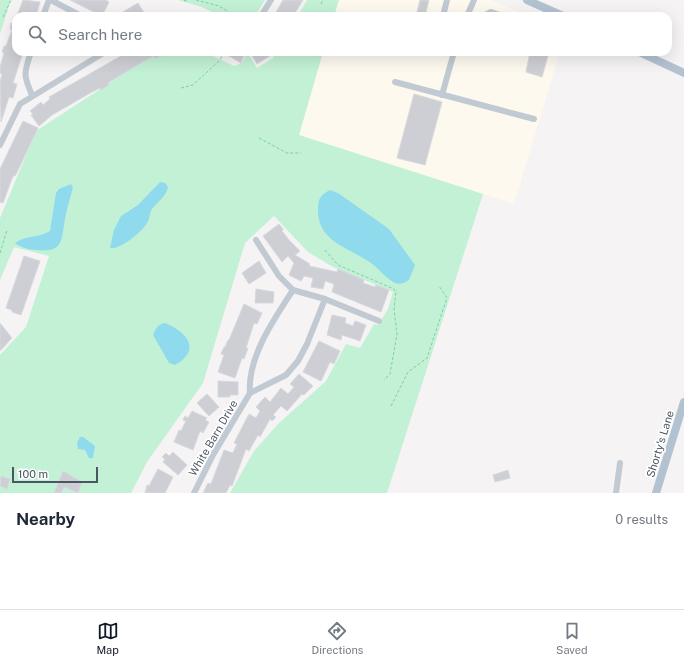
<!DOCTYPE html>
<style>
:root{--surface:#fff;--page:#f2f2f3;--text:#1f2937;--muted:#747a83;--line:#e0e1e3;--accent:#111827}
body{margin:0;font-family:"Public Sans",sans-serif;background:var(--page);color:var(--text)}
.scale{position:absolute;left:12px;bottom:10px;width:86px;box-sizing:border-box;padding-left:4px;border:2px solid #4a5661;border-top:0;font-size:11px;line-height:14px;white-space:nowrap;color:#4a5661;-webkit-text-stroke:3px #fff;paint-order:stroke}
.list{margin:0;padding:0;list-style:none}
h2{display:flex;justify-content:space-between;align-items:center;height:52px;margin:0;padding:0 16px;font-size:17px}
h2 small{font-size:13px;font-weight:400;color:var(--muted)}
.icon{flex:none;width:22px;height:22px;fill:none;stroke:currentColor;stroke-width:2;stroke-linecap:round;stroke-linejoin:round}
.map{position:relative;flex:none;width:684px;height:493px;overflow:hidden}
.search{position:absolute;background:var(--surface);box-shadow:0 4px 16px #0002;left:12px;right:12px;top:12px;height:44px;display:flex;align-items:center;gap:10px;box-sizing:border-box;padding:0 14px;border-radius:12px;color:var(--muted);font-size:15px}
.sheet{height:116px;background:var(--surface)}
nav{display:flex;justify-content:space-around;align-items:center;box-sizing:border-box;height:56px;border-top:1px solid var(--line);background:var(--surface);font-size:11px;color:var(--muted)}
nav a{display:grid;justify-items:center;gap:2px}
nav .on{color:var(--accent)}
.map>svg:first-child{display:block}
</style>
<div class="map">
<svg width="684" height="493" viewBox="0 0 684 493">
<rect width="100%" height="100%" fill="#f5f3f3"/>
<g fill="#fdf9ef">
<path d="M339,0H491L527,16H334Z"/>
<path d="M323,52H560L514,204L299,135Z"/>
</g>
<g fill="#c3f1d5">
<path d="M0,0H11L0,34Z"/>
<path d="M178,0H265L255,16H220L202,7Z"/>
<path d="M307,0H339L334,16H298Z"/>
<path d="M157,52H204L234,66L242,63L247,52L257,68L273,58L276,52H323L299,135L483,194L387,493H230L254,451L278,424L326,381L346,344L360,348L374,324L378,325L388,309L393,292L333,267L308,252L274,216L245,243L203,383L147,462L131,493H0V355L26,327L49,256L14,247L0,280V218L36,131Z"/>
</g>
<g fill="#90daee">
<path d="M160,182L165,183L168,187C166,197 158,201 152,209C149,214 150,219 147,223C142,232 120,250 110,248L114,230L121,216L138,205Z"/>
<path d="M71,184L73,188C70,198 67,208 65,219C61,241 64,253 35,250C27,249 22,248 15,243C26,235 39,238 50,231L56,193L59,189Z"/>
<path d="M330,190L338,193L389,229L415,265L409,280C405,283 400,285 395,283C385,278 378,267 368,261C347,247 317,241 318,209C318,198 321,195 330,190Z"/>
<path d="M165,323C187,332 202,350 175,365L169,363L153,335C156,328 158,324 165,323Z"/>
<path d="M80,437H83L95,446L93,458H89L85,450L78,449L77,443Z"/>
</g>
<g fill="#cdcfd5" stroke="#d7d9de">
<path d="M23,0L40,2L36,16H17Z"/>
<path d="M70,0H106L109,2L102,16Z"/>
<path d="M283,0H303L293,16H274Z"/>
<path d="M420,0H429L425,16H416Z"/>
<path d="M138,3L146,16H116Z"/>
<path d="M15,19L16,52H23L13,83L17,84L13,98L9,97L1,122L0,82L2,74L0,73V67L4,53L2,52L4,46H6L12,30L10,29L11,23L14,24Z"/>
<path d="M128,52H167L155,59L154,56L144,61L108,83L109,85L101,90L100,88L92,92L52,115L39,126L31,115L33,114L30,111L41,102L43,105L50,99L49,97Z"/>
<path d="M222,52H245L241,63Z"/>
<path d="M250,52H276L257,64Z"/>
<path d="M530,52H549L542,77L526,72Z"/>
<path d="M414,94L442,102L425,165L397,158Z"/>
<path d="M23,121L38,128L20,166L15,176H13L3,203L0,202V169Z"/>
<path d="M279,224L283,229L282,231L289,240L300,251L295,255L310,264L309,266L337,272L338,269L364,280L363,283L375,287L376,285L389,290L381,312L332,292L334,284L325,281L323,289L311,287L313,278L304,276L301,281L289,275L294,263L288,256L282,262L263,236Z"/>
<path d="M24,256L40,261L21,315L12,312V310L6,308Z"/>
<path d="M259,261L266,273L249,284L242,273Z"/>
<path d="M256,289L274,292L273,303H255Z"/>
<path d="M244,304L262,313L257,324L254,323L246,348H248L244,359L242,358L235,378L218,372L224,355L221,354L224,347H225L228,340H229Z"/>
<path d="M332,315L346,318L345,323L353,326L355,321L366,325L360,341L342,335L341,340L327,335Z"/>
<path d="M0,323L12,338L0,351Z"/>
<path d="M319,341L340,351L334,364L330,362L321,381L303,372Z"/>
<path d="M299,374L313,386L304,395L302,394L287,411L281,406L273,415L276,417L272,421L270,419L260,437L258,435L249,451L246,449L232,486L230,485L226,493H203L208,483L211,484L224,450L233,453L237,444L234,443L249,414L256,418L260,411L256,407L265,397L270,402L281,388L288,394L294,387L290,384Z"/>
<path d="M218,381L238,382V395H230V397H218Z"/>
<path d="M207,394L219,407L209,416L197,403Z"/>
<path d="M192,411L207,418L205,420L209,422L203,433L200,431L193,450L174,442L179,430L181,431L186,421L183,420L185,416L188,418Z"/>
<path d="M173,452L187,465L178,475L163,462L165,459L162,457L166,453L169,456Z"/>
<path d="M158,469L173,477L165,493H145L147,485L149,486Z"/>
<path d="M508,470L510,478L495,482L493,475Z"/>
<path d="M63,471L82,482L78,493L64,487L61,493H54Z"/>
<path d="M1,476L10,479L7,489L0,486Z"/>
</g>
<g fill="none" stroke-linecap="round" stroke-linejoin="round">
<path stroke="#caccce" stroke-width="6" stroke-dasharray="6 3" stroke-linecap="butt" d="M421,16L425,0"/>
<g stroke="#7ad0a6" stroke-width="1" stroke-dasharray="3 2" stroke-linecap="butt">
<path d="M196,0L219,6L232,14L239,16"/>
<path d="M184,1L187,0"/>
<path d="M321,4L323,0"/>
<path d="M3,17L11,0"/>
<path d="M181,88L193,85L220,60L224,52"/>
<path d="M259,138L287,153H301"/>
<path d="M325,250L338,265L394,289L396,292L394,309L397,334L390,374L384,380"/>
<path d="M0,253L7,230"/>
<path d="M391,406L408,372L427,358L447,298L439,286"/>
</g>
<g stroke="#c1cad2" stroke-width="6">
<path d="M51,0L81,16"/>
<path d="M43,16L49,0"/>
<path d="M189,16H205"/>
<path d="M261,16L271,0"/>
<path d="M443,16L447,0"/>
<path d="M467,16L474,0"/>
<path d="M483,16L491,12L503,16"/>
<path d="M31,52C24,73 23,75 32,95"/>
<path d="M395,82L534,119"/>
<path d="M442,95L454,52"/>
<path d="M0,145L20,104L105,52"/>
<path d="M256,240L279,276L293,290L325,299L379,321"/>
<path d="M250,393C247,358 274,319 293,290"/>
<path d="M194,493L213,455L250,393L286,375L298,361L307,344L325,299"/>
<path d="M616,493L620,463"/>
</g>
<g stroke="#b3c2d1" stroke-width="8">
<path d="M527,0L563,16"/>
<path d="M639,52L684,73"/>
<path d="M656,493L684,402"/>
</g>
</g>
<g text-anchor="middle" stroke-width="3.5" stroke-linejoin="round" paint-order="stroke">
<g font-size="11" fill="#4a5661" stroke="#fff">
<text transform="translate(213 438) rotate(-60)" y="4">White Barn Drive</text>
<text transform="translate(660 444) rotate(-73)" y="4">Shorty's Lane</text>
</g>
</g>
</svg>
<div class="scale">100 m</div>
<div class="search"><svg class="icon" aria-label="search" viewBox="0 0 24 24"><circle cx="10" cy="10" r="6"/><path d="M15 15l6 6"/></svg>Search here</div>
</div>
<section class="sheet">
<h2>Nearby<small>0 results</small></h2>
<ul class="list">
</ul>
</section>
<nav>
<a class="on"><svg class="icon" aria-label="map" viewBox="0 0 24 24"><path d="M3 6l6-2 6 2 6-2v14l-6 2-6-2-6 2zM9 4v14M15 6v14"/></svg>Map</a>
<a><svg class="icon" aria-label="directions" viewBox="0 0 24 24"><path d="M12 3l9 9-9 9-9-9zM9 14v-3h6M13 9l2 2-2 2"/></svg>Directions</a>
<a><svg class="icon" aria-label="saved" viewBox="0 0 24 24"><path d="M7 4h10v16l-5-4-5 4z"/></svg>Saved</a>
</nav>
